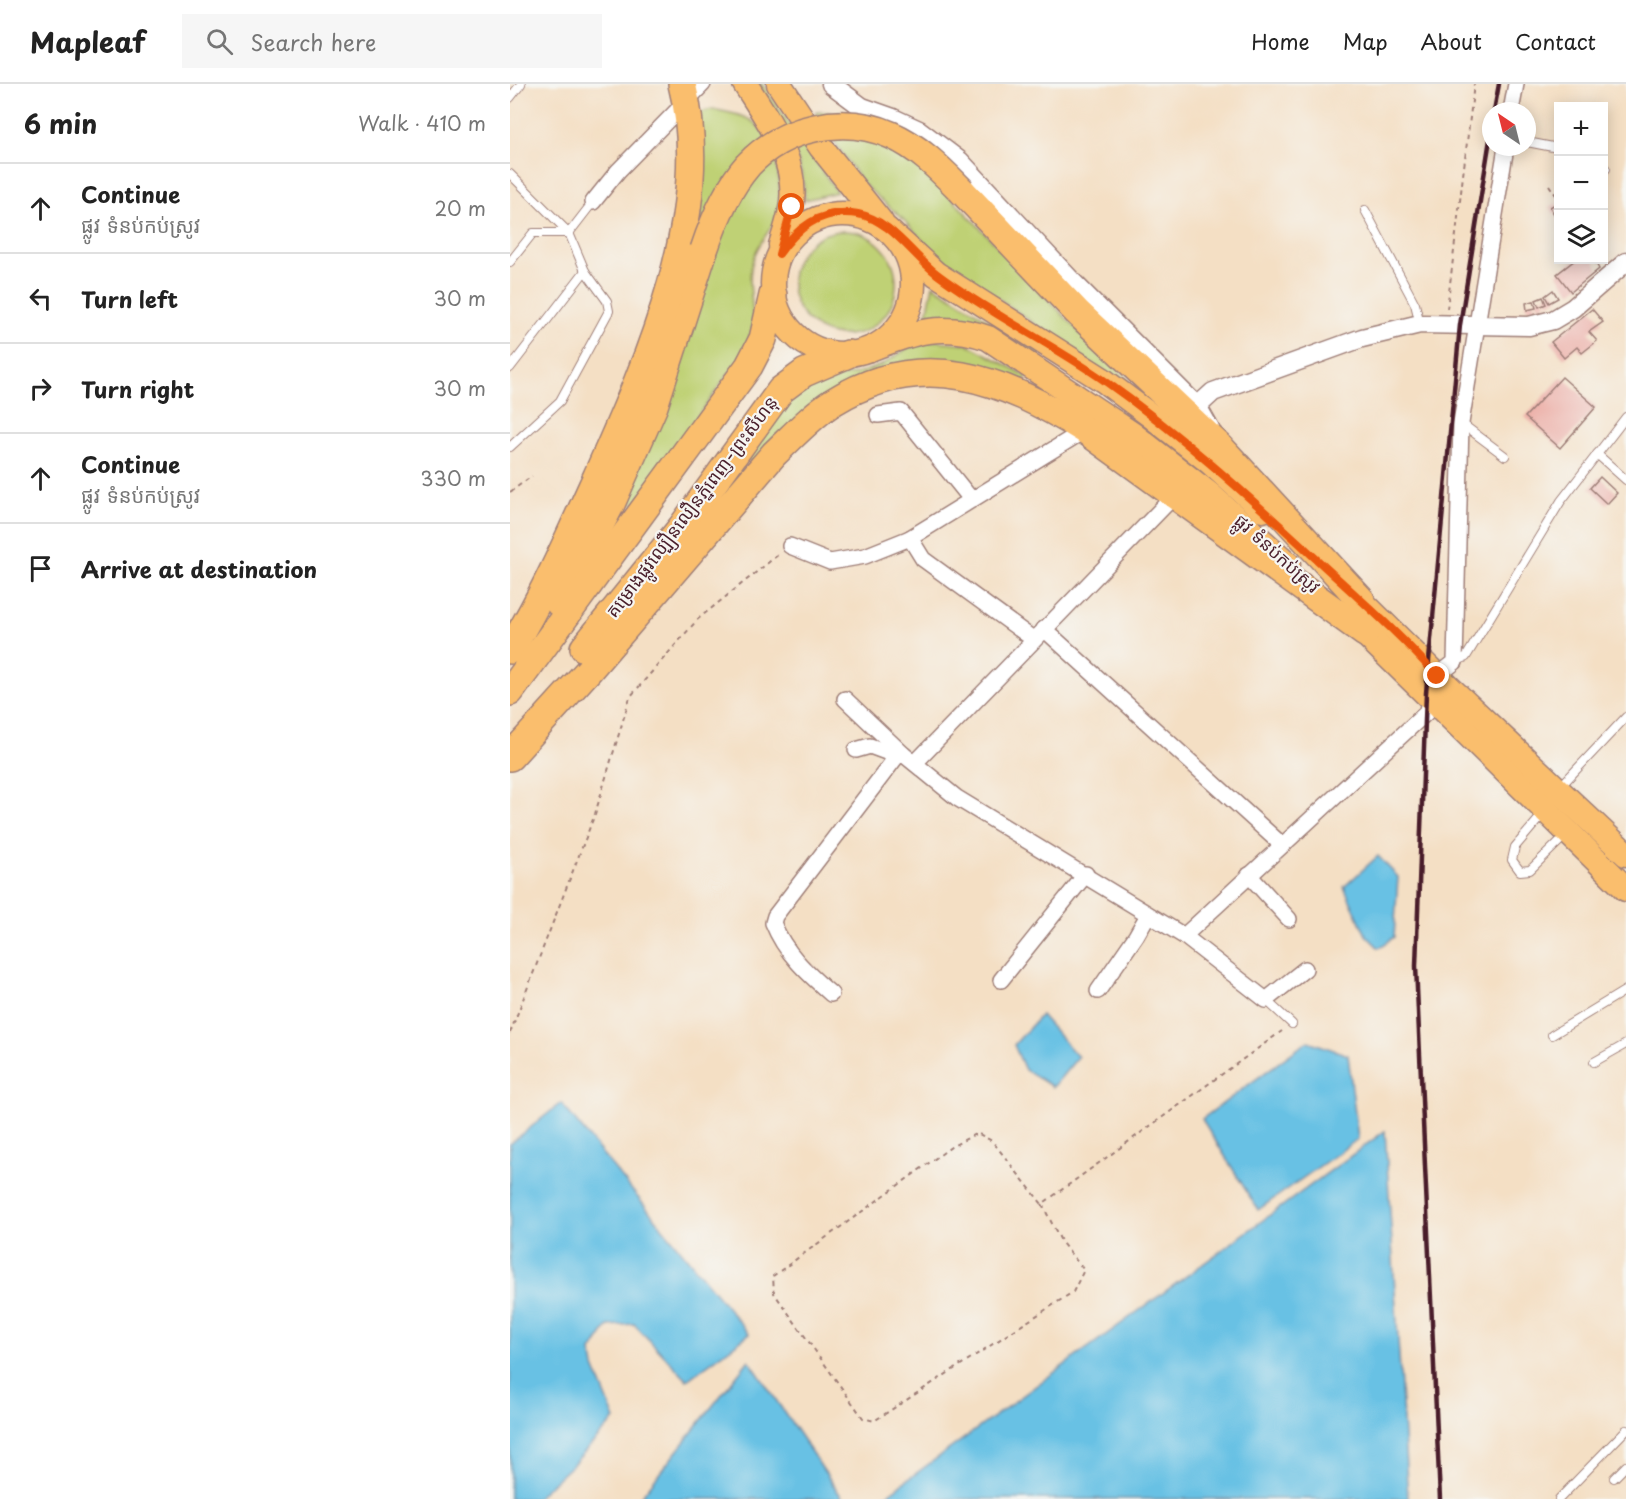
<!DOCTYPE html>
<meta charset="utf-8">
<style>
:root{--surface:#fff;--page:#f6f6f6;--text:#222;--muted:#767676;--line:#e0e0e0}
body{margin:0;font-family:"Playpen Sans","Noto Sans Khmer",sans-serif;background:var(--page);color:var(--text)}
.controls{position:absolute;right:18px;top:18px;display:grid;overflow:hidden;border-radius:0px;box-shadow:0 3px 15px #0003}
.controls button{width:54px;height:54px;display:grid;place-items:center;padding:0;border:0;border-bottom:2px solid var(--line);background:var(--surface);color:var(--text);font:30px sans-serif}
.compass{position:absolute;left:972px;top:18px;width:54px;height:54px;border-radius:50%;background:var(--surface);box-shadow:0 3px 15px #0003;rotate:325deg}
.stop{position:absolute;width:18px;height:18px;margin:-14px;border:4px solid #ea580c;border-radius:50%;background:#fff}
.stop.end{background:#ea580c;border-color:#fff;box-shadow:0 2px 6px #0008}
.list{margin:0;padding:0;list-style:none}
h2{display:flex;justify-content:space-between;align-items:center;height:78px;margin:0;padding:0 24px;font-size:26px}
h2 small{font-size:20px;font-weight:400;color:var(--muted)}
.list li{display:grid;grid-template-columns:39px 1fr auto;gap:18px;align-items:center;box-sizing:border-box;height:90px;padding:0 24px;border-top:2px solid var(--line)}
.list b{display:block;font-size:22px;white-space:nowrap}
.list p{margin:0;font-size:20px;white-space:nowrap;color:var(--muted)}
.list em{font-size:20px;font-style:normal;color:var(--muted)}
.icon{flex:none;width:33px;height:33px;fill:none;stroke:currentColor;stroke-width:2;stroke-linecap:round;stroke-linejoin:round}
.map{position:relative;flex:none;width:1116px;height:1415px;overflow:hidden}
header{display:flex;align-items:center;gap:36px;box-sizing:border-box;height:84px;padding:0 30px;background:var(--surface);border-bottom:2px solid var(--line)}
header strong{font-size:28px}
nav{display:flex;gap:33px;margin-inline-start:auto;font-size:21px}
.search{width:420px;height:54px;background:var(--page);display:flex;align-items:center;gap:15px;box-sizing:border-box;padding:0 21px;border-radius:0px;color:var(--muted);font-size:22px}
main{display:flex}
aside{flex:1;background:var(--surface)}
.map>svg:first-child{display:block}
</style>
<header>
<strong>Mapleaf</strong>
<div class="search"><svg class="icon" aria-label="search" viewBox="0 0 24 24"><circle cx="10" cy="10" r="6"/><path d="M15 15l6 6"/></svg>Search here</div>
<nav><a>Home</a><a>Map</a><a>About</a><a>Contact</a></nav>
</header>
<main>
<aside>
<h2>6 min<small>Walk · 410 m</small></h2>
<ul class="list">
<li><svg class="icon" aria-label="ahead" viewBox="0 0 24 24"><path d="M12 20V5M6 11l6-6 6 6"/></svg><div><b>Continue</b><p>ផ្លូវ ទំនប់កប់ស្រូវ</p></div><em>20 m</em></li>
<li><svg class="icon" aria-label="left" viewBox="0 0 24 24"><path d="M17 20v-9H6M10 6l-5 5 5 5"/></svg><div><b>Turn left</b></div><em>30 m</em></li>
<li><svg class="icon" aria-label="right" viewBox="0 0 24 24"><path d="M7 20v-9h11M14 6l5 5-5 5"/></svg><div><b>Turn right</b></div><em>30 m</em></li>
<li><svg class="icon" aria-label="ahead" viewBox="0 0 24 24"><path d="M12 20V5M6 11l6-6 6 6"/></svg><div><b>Continue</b><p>ផ្លូវ ទំនប់កប់ស្រូវ</p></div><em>330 m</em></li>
<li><svg class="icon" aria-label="arrive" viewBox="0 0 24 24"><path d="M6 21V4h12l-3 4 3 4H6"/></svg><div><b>Arrive at destination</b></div></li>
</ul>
</aside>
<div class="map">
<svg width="1116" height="1415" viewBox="0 0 1116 1415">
<rect width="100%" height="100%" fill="#f6f6f2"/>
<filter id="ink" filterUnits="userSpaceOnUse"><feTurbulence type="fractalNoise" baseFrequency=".0167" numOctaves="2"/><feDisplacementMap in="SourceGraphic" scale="12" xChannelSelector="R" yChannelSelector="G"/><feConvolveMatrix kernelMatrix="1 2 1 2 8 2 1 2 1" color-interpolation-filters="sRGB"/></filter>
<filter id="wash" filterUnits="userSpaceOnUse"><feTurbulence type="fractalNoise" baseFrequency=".008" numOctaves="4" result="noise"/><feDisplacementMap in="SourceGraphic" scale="24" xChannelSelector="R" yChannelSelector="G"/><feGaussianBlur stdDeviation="1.35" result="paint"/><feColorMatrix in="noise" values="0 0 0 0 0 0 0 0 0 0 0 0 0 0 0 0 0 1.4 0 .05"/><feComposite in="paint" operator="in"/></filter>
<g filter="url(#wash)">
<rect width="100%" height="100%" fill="#f4dfc4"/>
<g fill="#bfd175" stroke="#847850" stroke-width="1.5">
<path d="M248,0H252L327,108L295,116C294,72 270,38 248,0Z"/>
<path d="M202,25C216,28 234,30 246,40C266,59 276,111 265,136C258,150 247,161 243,176C236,197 244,219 243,240C242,249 238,258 235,267L124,421L115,414L190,138L192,92L188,29Z"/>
<path d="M305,28L344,29L429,101L557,235L620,297L615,304L423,168L392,134L352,99Z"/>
<circle cx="334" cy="199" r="52"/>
<path d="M423,201L531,269L528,273C491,248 464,229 417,231Z"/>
<path d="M426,257L457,260L517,292L514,298L476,284L443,277L398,278L241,379L235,373L282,313L303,298L349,289L372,281L401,262Z"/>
</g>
<g fill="#67c1e4" stroke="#587088" stroke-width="1.5">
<path d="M868,772L888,793L884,853L869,864L856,851L834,803Z"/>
<path d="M531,931L568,973L543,1003L515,986L504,961Z"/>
<path d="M798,957L838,971L848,1055L748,1126L692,1035Z"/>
<path d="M51,1019L239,1250L177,1296L124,1240L98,1242L81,1267L84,1283L105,1335L64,1379L25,1415H0V1060Z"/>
<path d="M875,1047L898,1415H371Z"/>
<path d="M239,1276L333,1415H128L133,1410Z"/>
</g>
<g id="blocks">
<g fill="#ecada6">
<path d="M1047,119L1048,127L1044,130L1040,123Z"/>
<path d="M1065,176H1084L1089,185L1061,208L1047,190Z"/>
<path d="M1043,206L1048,214L1039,219L1035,212Z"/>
<path d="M1033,213L1036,220L1029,223L1026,216Z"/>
<path d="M1024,217L1026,224L1017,226L1016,219Z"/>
<path d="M1082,225L1093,238L1079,248L1087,257L1072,269L1067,263L1054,274L1041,258Z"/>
<path d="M1052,293L1086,323L1050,364L1015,333Z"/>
<path d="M1090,393L1107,409L1097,420L1080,404Z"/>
</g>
</g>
</g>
<g filter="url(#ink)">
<use href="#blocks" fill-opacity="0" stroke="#9f7f78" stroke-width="1.5"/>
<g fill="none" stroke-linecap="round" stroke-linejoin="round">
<defs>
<g id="service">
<path d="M0,14L11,0"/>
<path d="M1017,58L1048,64"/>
<path d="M1094,84L1096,85"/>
<path d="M0,90L59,149L75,187L97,217L99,227L50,317L0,363"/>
<path d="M855,126L905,220L910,240"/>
<path d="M59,149L83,118"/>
<path d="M0,178L23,149H59"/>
<path d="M0,284L75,187"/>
<path d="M951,339L995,372"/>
<path d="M1087,370L1116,396"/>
<path d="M945,578L956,573L1051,417L1116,333"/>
<path d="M1049,704L1116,633"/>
<path d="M1033,730L1005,763L1002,776L1010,787L1020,786L1057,750"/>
<path d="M756,916L782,940"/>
<path d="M1042,951L1116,906"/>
<path d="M1084,978L1116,960"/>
<path d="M1104,1394L1116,1382"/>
<path d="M1049,1415L1116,1346"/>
</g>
<g id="minor">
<path d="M1001,27L1006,0"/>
<path d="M83,118L108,87L193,0"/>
<path d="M368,331L391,328L461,415"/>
<path d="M400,454L413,475L523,555"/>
<path d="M280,462L320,478L355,472L400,454L575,346"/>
<path d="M534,545L772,761"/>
<path d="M335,615L393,670L447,714L674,852L756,916L795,885"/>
<path d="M346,666L360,662L387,672"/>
<path d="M405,679L665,411"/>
<path d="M739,791L779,835"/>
<path d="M674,852L916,629L927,592L945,578L951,339L996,63"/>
<path d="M491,896L576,790"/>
<path d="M588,907L626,852L638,831"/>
<path d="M321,910C297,889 275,869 263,839L265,832L387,672L393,670"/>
</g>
<g id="tertiary">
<path d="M321,0L352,23L383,34L409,46L450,77L561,196L687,322L700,345"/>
<path d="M679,330L703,308L852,254L910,240L1019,242L1043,236L1063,224L1116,178"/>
</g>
<g id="primary">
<path d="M235,0C258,36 290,79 281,125C279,137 275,149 271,161"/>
<path d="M269,0L311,63L371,138"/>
<circle cx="333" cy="200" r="70"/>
<path d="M388,155L426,190L593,296L644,334L700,378L753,426"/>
<path d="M360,265C403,248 432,238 478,254L622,350L699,410L778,480"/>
<path d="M838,504L927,592L1116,770"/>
<path d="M842,537L1116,805"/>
</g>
<g id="motorway">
<path d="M452,107L567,228L709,362L851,516"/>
<path d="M49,519L101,420L144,322L194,166"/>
<path d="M74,564L171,444L271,306L294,289L338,270"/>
<path d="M0,566C34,511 60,451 87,392C138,277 205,128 172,0"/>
<path d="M0,608L239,282L253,255L263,211"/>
<path d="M0,673L79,586L264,370C283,352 301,332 323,318C413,262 493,295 575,346L855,549"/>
</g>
</defs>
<use href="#service" stroke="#9f7f78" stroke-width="10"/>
<use href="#minor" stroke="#9f7f78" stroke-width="18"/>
<use href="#tertiary" stroke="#9f7f78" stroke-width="21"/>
<use href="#primary" stroke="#9f7f78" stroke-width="27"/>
<use href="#motorway" stroke="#9f7f78" stroke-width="30"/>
<g stroke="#9f7f78" stroke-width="2" stroke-dasharray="4.5 4.5" stroke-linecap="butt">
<path d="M1039,101L1048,114"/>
<path d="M937,225L964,0"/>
<path d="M0,408L22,392"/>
<path d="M0,949L85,730L120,613L188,535L269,470"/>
<path d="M532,1120L552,1159L574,1186L563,1208L364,1337L353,1334L264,1209L263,1192L441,1063L467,1049L482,1057L532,1120L772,947"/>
</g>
<use href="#service" stroke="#fff" stroke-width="8"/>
<use href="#minor" stroke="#fff" stroke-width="15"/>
<use href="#tertiary" stroke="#fff" stroke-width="18"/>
<use href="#primary" stroke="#fabe6d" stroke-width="24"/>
<use href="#motorway" stroke="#fabe6d" stroke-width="27"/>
<g stroke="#4a1f2b" stroke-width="4.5">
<path d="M984,27L989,0"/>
<path d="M930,1415L906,882L916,609L950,241L981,49"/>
</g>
<defs>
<path id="motorway-bridge" d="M194,166C204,136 217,105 238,81C274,43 333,30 381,51C409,63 431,86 452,107"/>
</defs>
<use href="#motorway-bridge" stroke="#9f7f78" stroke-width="30" stroke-linecap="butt"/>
<use href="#motorway-bridge" stroke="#fabe6d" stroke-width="27"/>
</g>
</g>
<g fill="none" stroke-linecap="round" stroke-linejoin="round" filter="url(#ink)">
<path stroke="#ea580c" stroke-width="8" d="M282,123L269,170C288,142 313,124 348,130C381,136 402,171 427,190C480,230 541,259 595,297C670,350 736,410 803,472C845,511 889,549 927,592"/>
</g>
<g text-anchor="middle" stroke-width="4.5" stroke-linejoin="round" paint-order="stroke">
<g font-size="18" fill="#4a1f2b" stroke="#f6f6f2">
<text transform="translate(182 423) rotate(-53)" y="6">គម្រោងផ្លូវល្បឿនលឿនភ្នំពេញ-ព្រះសីហនុ</text>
<text transform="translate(767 470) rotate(42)" y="6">ផ្លូវ ទំនប់កប់ស្រូវ</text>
</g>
</g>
</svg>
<div class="controls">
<button>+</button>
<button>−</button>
<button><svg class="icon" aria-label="layers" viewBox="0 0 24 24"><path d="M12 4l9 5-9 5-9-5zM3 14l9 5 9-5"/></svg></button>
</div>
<svg class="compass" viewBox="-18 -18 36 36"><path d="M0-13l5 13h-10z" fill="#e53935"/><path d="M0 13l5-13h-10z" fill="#767676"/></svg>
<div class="stop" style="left:282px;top:123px"></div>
<div class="stop end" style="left:927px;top:592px"></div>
</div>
</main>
